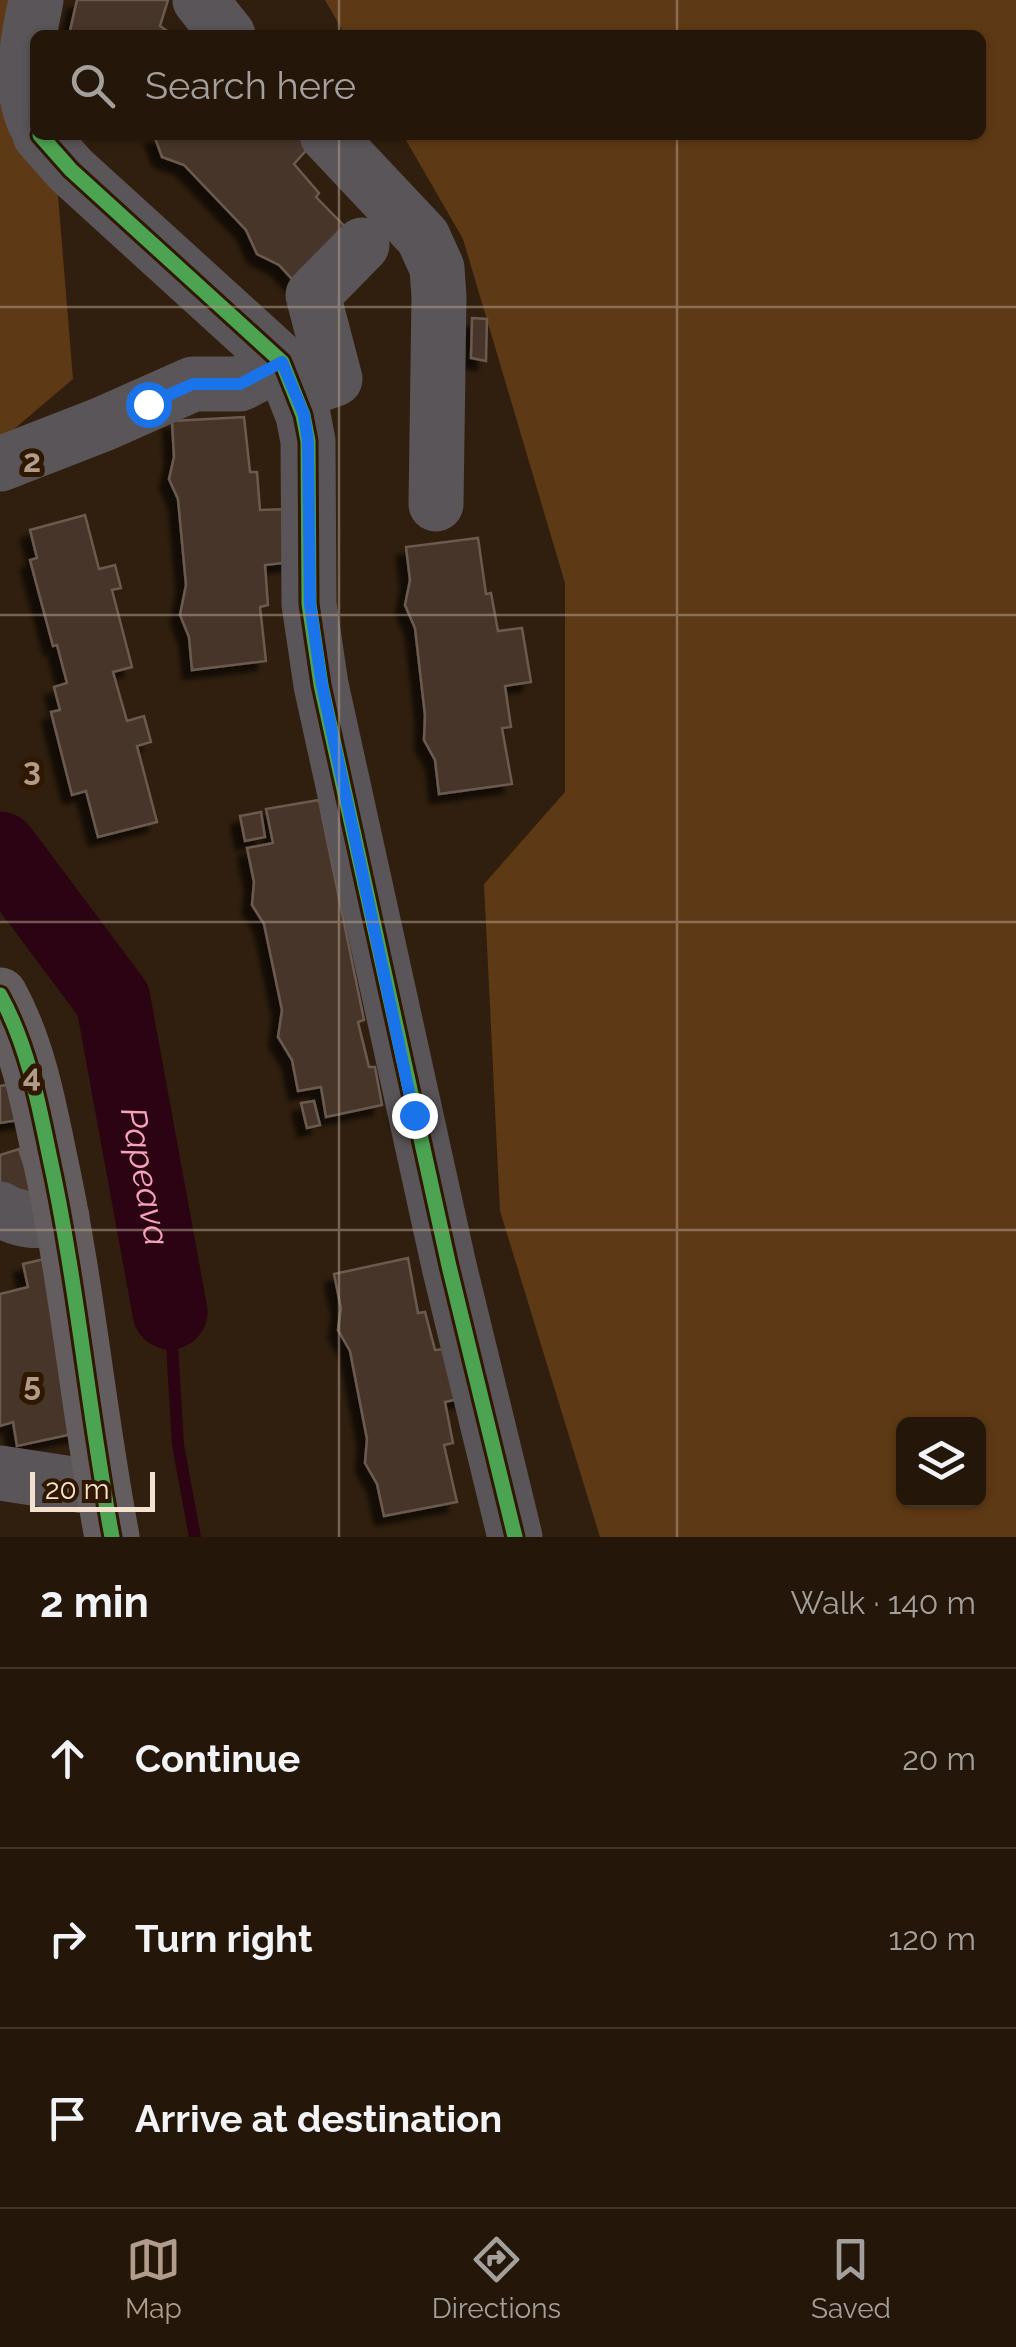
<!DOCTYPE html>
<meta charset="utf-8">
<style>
:root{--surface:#24170a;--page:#2c2013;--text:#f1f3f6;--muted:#a39f9c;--line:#41362b;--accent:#b19c8b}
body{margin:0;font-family:Raleway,sans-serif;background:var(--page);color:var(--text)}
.controls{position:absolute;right:30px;bottom:30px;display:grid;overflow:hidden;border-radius:15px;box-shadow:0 2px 8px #0004}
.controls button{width:90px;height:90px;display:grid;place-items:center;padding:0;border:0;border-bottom:2px solid var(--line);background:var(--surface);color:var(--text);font:50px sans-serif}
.scale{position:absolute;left:30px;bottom:25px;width:125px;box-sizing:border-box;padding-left:10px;border:5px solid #f6e0cf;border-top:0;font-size:28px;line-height:35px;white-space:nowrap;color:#f6e0cf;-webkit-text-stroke:8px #2f1700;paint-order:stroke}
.stop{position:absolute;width:30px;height:30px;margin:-22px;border:8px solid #1a73e8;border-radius:50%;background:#fff}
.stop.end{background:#1a73e8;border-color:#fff;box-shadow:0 2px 10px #0008}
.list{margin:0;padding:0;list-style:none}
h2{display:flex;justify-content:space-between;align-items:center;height:130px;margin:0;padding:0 40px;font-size:42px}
h2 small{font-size:32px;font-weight:400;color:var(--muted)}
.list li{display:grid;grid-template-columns:65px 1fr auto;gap:30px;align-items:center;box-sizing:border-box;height:180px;padding:0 40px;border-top:2px solid var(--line)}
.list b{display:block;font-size:38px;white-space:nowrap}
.list em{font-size:32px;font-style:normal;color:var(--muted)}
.icon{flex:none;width:55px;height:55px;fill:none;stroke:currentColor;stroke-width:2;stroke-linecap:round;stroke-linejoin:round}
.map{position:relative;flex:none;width:1016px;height:1537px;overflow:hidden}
.search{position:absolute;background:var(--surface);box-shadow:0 2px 8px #0004;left:30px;right:30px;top:30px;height:110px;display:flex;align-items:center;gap:25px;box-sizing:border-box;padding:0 35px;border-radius:15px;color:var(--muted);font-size:38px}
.sheet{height:670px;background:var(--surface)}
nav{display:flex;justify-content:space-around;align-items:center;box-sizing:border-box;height:140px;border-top:2px solid var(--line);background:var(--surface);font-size:28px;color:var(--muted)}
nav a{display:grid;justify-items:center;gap:5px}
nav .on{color:var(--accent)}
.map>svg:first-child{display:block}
</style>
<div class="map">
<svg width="1016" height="1537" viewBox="0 0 1016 1537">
<defs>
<filter id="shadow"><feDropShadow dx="-9" dy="9" stdDeviation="2.5" flood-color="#0009"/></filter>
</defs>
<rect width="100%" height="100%" fill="#301f0e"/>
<g fill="#5e3915" fill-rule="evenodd">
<path d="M0,0H42L73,379L0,441Z"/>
<path d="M325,0H1016V1537H600L500,1211L484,884L565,792V583L463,239L403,135H981V35H345ZM904,1424H978V1500H904Z"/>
</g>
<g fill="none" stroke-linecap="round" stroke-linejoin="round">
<path stroke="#2c0312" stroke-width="12" d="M170,1312L178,1445L195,1537"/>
<path stroke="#2c0312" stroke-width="75" id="s1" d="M0,849L113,1000L170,1312"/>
</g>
<g fill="#46362b" stroke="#6b5a4f" stroke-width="2.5" filter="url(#shadow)">
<path d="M77,0H168L160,26L173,35H69Z"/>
<path d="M154,135H301L311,145L294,164L319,193L316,197L353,235L302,290L279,265L257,254L246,230L184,165L162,157Z"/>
<path d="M472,318L487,319L486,361L471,358Z"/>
<path d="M244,417L250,472H257L260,510L289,509L292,562L265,565L268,605L260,607L266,661L192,670L189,637L180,615L186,585L178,499L169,479L174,457L172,421Z"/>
<path d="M85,515L99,569L115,565L121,588L112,590L132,667L113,672L127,721L144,716L151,742L137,746L157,822L98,837L86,791L72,795L51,712L60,710L54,687L67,683L57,645L53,646L30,560L37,558L30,530Z"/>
<path d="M478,538L486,594L491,593L498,631L522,628L531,682L505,686L511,727L502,728L512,784L439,794L435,760L424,740L425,715L415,628L405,605L410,580L406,547Z"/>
<path d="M319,800L364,1020L358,1022L369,1067H375L382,1105L326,1117L321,1087L298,1091L292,1060L278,1037L282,1010L264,924L252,905L254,882L247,848L273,843L266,809Z"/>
<path d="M261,812L265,837L245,841L240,816Z"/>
<path d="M17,1083L25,1119L0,1123V1086Z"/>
<path d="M314,1101L320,1125L307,1128L301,1103Z"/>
<path d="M19,1149L34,1194L0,1184V1155Z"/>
<path d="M57,1256L86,1431L17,1446L13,1422L0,1426V1294L28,1287L23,1264Z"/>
<path d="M408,1258L418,1313L425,1312L435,1350L458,1348L467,1397L445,1402L453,1443L444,1445L457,1502L384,1516L377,1484L365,1463L367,1439L350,1351L338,1330L341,1308L334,1274Z"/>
</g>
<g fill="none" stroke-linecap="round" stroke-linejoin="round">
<g stroke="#5a5558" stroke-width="55">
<path d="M200,0L228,35"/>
<path d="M35,123C17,84 28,41 36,0"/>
<path d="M40,135L71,170L282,362L303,415L308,441L309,604L321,685L449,1266L515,1537"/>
<path d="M327,135L423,237L437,268L439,297L436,504"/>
<path d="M295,393L335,379L313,295L362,245"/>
<path d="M0,464L103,424L193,384H240L282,362"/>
<path d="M0,1209C20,1222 39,1223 62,1217"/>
<path d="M0,1473L85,1486L102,1485"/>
</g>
<path stroke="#645d5f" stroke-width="55" d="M0,995C27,1044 38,1100 49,1154C77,1281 88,1410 112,1537"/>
<defs>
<g id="cycleway">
<path d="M40,135L71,170L282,362L303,415L308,441L309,604L321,685L449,1266L515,1537"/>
<path d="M0,995C27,1044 38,1100 49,1154C77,1281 88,1410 112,1537"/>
</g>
</defs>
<use href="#cycleway" stroke="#2f1700" stroke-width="21"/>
<use href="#cycleway" stroke="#4ca352" stroke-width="15"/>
</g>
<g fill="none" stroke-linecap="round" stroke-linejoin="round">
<path stroke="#1a73e8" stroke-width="12" d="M148,404L193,384H240L282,362L304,415L308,441L310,604L322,685L414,1115"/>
</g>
<path fill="none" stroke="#b19c8b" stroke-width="2.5" stroke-opacity="0.55" d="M339,0V35M677,0V35M339,135V1537M677,135V1537M0,307H1016M0,615H1016M0,922H1016M0,1230H1016"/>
<g text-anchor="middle" stroke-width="10" stroke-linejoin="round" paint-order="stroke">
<g font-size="35" font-style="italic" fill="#f6a3ba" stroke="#2f1700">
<text dy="12" stroke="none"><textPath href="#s1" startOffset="368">Papeava</textPath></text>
</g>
</g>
<g font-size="32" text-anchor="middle" font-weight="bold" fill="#b19c8b" stroke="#2f1700" stroke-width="10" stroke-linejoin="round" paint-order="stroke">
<text x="32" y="472">2</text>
<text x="32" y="780">3</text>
<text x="32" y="1087">4</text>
<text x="32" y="1395">5</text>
</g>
</svg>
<div class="controls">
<button><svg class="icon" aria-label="layers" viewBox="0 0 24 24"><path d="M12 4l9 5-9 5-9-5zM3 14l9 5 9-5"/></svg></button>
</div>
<div class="scale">20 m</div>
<div class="stop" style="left:148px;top:404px"></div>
<div class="stop end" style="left:414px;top:1115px"></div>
<div class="search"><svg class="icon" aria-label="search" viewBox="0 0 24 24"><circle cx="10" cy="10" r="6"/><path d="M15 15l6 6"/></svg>Search here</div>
</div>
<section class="sheet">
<h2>2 min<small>Walk · 140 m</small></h2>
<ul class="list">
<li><svg class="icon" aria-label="ahead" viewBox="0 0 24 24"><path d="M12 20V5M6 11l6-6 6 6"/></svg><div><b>Continue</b></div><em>20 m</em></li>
<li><svg class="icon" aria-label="right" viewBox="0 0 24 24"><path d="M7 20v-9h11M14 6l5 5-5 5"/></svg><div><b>Turn right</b></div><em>120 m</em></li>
<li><svg class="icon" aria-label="arrive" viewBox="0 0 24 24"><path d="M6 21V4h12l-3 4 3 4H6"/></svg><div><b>Arrive at destination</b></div></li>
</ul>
</section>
<nav>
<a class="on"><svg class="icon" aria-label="map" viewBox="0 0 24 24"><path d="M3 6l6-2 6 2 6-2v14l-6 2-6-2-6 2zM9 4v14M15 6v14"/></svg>Map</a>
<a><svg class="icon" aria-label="directions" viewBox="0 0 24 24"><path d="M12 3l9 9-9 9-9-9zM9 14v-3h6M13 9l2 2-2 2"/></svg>Directions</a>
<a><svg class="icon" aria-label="saved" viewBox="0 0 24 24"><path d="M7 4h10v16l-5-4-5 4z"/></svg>Saved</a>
</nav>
